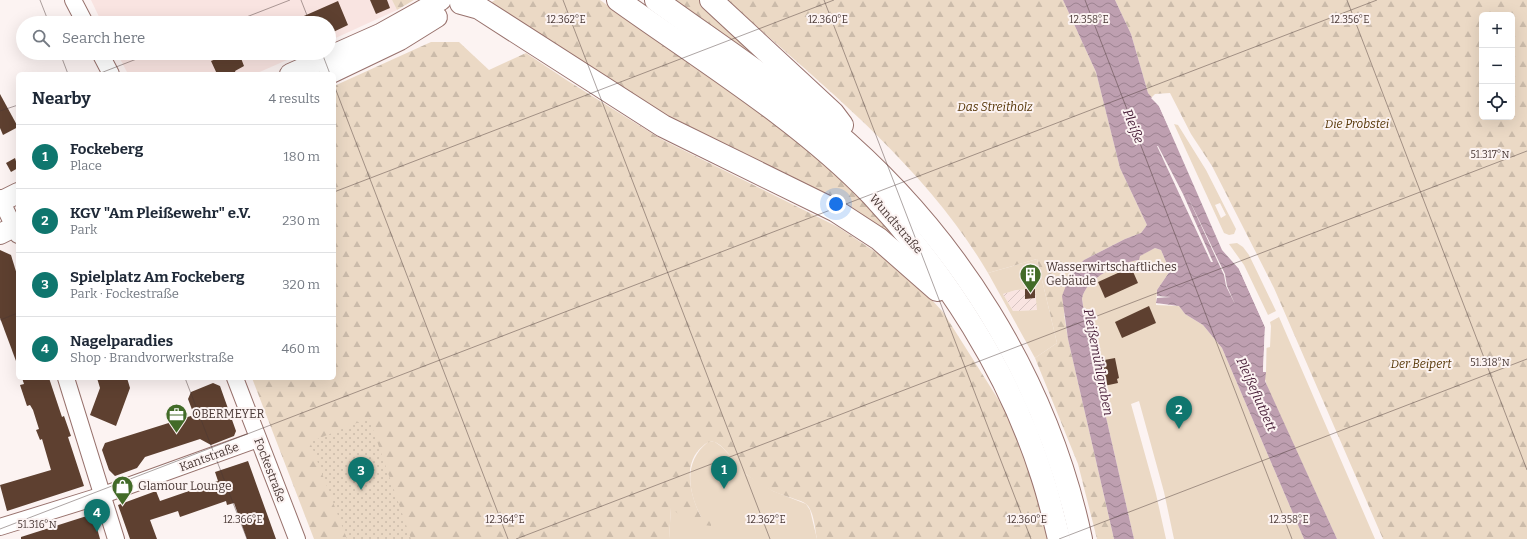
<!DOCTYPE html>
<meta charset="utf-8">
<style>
:root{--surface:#fff;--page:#f6f6f7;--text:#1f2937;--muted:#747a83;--line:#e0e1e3;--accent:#0f766e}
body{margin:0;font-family:Bitter,serif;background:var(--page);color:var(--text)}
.controls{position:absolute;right:12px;top:12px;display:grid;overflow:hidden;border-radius:6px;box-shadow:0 4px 16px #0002}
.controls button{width:36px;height:36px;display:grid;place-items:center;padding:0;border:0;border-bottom:1px solid var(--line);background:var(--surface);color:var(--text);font:20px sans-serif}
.you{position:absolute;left:836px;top:204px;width:14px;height:14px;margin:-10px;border:3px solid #fff;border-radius:50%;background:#1a73e8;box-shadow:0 0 0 6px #1a73e833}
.badge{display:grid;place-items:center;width:26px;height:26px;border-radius:50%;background:var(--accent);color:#fff;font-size:13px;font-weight:700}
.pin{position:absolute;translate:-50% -33px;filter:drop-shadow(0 1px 2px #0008)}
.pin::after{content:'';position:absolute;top:21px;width:14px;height:12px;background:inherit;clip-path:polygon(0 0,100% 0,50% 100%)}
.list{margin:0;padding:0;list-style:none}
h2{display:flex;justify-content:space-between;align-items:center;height:52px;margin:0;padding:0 16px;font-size:17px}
h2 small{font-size:13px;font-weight:400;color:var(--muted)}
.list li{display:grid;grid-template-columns:26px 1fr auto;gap:12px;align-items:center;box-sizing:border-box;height:64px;padding:0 16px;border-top:1px solid var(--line)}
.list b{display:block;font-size:15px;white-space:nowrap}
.list p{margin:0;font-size:13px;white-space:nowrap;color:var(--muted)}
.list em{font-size:13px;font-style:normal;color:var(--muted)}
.icon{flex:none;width:22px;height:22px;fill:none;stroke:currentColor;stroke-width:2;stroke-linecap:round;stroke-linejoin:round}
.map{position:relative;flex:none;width:1527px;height:539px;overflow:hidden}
.search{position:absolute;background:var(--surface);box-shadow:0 4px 16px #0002;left:16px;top:16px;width:320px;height:44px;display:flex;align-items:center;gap:10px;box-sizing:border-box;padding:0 14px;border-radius:22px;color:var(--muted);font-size:15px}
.panel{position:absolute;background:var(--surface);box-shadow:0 4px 16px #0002;left:16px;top:72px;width:320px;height:308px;border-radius:6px}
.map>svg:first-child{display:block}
</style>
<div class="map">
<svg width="1527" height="539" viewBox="0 0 1527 539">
<defs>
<pattern id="industrial-furrows" width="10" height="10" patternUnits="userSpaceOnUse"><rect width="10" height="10" fill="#f9e4e1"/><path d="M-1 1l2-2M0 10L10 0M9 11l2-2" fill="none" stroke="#d7c4c2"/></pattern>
<pattern id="forest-firs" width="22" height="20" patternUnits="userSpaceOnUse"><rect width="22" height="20" fill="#ebd9c5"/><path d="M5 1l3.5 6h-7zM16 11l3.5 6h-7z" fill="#cbbbaa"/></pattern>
<pattern id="park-dots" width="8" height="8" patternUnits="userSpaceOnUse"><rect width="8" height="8" fill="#ebd9c5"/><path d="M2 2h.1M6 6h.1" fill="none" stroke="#cbbbaa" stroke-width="1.8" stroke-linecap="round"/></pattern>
<pattern id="water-waves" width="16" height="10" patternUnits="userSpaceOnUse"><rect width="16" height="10" fill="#be9fb0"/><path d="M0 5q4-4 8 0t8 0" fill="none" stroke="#9c8390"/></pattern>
</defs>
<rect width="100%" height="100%" fill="#fcf3f2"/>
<g fill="#f9e4e1">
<path d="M91,0H392L397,10L329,41V23H102Z"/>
<path d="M117,53H303L255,74H128Z"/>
</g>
<path fill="url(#industrial-furrows)" d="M1035,289L1038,310L1013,311L1003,294L1016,290Z"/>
<g fill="#ebd9c5" fill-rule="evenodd">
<path d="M1174,124L1178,125L1206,170L1236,229L1234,234L1229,235L1224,233ZM1220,203L1226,215L1221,218L1215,205Z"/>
<path d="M1237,243L1243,247L1249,255L1276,311L1268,315L1244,265L1229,244Z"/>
<path d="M1155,248L1161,250L1170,271L1157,290L1156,305L1179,306L1185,314L1203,325L1222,348L1304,539H1174L1164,492L1139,401L1131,404L1156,494L1166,539H1134L1089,343L1082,299C1085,278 1120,262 1139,260V256Z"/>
<path d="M1037,259L1057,343L1035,358L988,273ZM1035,289L1037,310L1013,311L1003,294L1016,290Z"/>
<path d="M1279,317L1375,539H1337L1268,389L1264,376L1266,348L1270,347L1271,326L1270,322Z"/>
<path d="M708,442H715L722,447L747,475L773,491L806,504L810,510L817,539H669L671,507L701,517C688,491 683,462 708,442Z"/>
</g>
<g fill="url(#forest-firs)" fill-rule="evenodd">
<path d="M392,0H414L397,10Z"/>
<path d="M495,0H600L775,123L850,187L928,273L666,122L485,6Z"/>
<path d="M671,0H703L801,89Z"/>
<path d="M727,0H1063L1096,72L1120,168L1147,225L1141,233L1125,239L1084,260L1064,314L1068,339L1114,539H1097L1078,464L1035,358L1057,343L1037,259L988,273C924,164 819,83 727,0Z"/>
<path d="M1115,0H1527V539H1383L1274,288L1212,166L1191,134L1170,93L1155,94L1151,98L1148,93L1131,34ZM1482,15H1512V117H1482Z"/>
<path d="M431,42H459L489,70L526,53L568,81L661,139L838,227L907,273L943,312L1005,410L1032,476L1049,539H817C815,530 814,510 806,504C801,500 790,498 783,495C771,491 757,483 746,474C737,467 724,444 714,442C709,441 706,443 703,446C681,463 691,497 701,517L711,520V526C693,524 684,519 671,508L669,539H314L252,378H334V86Z"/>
</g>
<path fill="url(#park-dots)" d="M369,418L411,539H347L310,442Z"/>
<path fill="url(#water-waves)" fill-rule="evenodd" d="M1063,0H1115L1131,34L1148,93L1159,106L1222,250L1239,269L1265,327L1263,371L1266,372L1265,381L1337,539H1304L1222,348L1203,325L1185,314L1179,306L1156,303L1157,298L1171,297L1157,296V290L1170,271L1161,250L1155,248L1140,256L1139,260C1121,262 1085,278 1082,299L1089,343L1134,539H1114L1068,339L1062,296L1070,275L1084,260L1125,239L1141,233L1147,225L1120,168L1096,72ZM1157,146H1158L1183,194L1213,262H1211ZM1186,193L1225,274L1227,286L1235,304L1226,286L1224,275Z"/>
<g fill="#fcf3f2">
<path d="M1153,97L1160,105L1189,166L1187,167L1159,106L1151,98Z"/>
<path d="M1240,268L1267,327L1266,372H1263L1265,327L1239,269Z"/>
</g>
<g fill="#5e4030">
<path d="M370,0H387L390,8L376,14Z"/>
<path d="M338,1L348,25L329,34V23H288Z"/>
<path d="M230,53H239L244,66L235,71L236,74H217L211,61Z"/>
<path d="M0,94L18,127L3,135L0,128Z"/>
<path d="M15,158L18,168L11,172L6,163Z"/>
<path d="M0,250L11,255L18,278V361H16L0,318Z"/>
<path d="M1131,267L1138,283L1105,298L1098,282Z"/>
<path d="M1025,289H1035V298L1025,299Z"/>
<path d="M1149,306L1156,323L1122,338L1115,322Z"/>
<path d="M1115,358L1119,378L1117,379L1118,383L1104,386L1099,361Z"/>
<path d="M22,378H49L62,417L64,416L71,436L68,437L84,486L7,511L0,485L51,470L42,439L40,440L36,430L39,429L33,410L30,405L27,406L20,385L24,384Z"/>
<path d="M97,378H127L130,388L116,426L90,415L100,388Z"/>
<path d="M213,383L220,386L236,431L234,436L211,445L200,439L145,457L137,468L115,476L109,470L102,450L105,443L194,415L188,399L191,392Z"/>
<path d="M248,461L276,539H247L234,503L227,505L226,501L180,517L178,511L150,520L157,539H130L118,505L156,491L160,501L218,481L215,472Z"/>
<path d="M93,514L100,539H21V537Z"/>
</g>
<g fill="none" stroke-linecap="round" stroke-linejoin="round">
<defs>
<g id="minor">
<path d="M73,0L85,23"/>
<path d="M100,53L111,74"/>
<path d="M0,198L18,235"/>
<path d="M66,378L116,539"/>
<path d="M235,378L297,539"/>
<path d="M0,527L103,495L258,439"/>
</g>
<g id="major">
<path d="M290,74L380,34L441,0"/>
<path d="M329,74L400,40L437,17"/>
<path d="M0,202L18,193"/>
<path d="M0,234L18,225"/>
</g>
<g id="highway">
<path d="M618,0C702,60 801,121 872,195C947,275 1009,372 1042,476C1049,497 1054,518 1059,539"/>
<path d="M656,0C714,42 775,82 830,128C955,233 1047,378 1081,539"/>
<path d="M711,0L833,113L842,125"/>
<path d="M461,3L479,8L663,126L836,211L879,239L937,290"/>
</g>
</defs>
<use href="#minor" stroke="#98726d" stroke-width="18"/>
<use href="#major" stroke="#98726d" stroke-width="22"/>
<use href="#highway" stroke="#98726d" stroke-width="24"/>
<use href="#minor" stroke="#fff" stroke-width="16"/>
<use href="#major" stroke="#fff" stroke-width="20"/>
<use href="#highway" stroke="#fff" stroke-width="22"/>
</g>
<path fill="none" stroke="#493835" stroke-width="1" stroke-opacity="0.45" d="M40,0L49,23M301,0L310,23M563,0L770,539M824,0L1031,539M1085,0L1292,539M1347,0L1527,470M231,23L290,0M60,53L68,74M322,53L330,74M98,74L152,53M334,85L508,539M0,111L18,105M334,192L834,0M0,320L18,313M185,378L247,539M0,529L1377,0M516,539L1527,151M1059,539L1527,359"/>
<defs>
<symbol id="building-pin" viewBox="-11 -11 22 30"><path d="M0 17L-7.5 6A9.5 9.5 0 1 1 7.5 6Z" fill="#426b28" stroke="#fcf3f2"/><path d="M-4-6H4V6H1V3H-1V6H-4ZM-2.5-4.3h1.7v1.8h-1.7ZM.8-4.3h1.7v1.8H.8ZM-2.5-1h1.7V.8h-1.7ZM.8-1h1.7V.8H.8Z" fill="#fff"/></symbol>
<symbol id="office-pin" viewBox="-11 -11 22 30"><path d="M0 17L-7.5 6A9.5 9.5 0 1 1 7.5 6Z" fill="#426b28" stroke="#fcf3f2"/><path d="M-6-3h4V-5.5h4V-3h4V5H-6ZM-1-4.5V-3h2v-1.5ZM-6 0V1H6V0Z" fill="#fff"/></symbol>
<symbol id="shop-pin" viewBox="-11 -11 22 30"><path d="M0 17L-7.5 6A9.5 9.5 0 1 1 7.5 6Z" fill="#426b28" stroke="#fcf3f2"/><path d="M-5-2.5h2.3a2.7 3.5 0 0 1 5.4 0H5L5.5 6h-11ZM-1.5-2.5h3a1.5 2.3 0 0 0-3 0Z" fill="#fff"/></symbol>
</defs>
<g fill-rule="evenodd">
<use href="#building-pin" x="1018" y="262" width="25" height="34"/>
<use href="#office-pin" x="164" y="402" width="25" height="34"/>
<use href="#shop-pin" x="110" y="474" width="25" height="34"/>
</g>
<g text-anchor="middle" stroke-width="4" stroke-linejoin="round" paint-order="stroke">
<g font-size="12" font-style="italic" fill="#543404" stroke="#fcf3f2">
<text x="995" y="111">Das Streitholz</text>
<text x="1357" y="128">Die Probstei</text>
<text x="1421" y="368">Der Beipert</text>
</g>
<g font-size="12" fill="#493835" stroke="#fcf3f2">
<text transform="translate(896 224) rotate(49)" y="4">Wundtstraße</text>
<text transform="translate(209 457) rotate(-20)" y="4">Kantstraße</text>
<text transform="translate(270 470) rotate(69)" y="4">Fockestraße</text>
</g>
<g font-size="12" fill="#493835" stroke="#fcf3f2" text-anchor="start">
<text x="1046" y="271">Wasserwirtschaftliches<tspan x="1046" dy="14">Gebäude</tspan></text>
<text x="192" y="418">OBERMEYER</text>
<text x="138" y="490">Glamour Lounge</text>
</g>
<g font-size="13" font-style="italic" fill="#451b35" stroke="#fcf3f2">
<text transform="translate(1134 126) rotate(68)" y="5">Pleiße</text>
<text transform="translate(1099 362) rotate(79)" y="5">Pleißemühlgraben</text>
<text transform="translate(1257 394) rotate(66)" y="5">Pleißeflutbett</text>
</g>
</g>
<g font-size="10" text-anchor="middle" fill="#493835" stroke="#fcf3f2" stroke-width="4" stroke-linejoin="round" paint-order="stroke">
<text x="566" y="23">12.362°E</text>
<text x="828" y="23">12.360°E</text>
<text x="1089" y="23">12.358°E</text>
<text x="1350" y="23">12.356°E</text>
<text x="1490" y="158">51.317°N</text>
<text x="1490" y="366">51.318°N</text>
<text x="243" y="523">12.366°E</text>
<text x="505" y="523">12.364°E</text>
<text x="766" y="523">12.362°E</text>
<text x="1027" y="523">12.360°E</text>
<text x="1289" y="523">12.358°E</text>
<text x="37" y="528">51.316°N</text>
</g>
</svg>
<div class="controls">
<button>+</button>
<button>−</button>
<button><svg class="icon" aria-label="locate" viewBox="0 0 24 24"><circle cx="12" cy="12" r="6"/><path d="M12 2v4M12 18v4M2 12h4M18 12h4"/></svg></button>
</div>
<div class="you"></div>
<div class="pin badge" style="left:724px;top:489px">1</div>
<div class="pin badge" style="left:1179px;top:429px">2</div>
<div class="pin badge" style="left:361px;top:490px">3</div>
<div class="pin badge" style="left:97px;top:532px">4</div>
<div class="search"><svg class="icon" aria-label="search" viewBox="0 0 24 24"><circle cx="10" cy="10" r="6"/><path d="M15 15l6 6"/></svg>Search here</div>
<section class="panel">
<h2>Nearby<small>4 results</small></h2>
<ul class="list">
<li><span class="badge">1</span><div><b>Fockeberg</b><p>Place</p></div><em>180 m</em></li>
<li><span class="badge">2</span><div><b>KGV &quot;Am Pleißewehr&quot; e.V.</b><p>Park</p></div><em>230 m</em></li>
<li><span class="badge">3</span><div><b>Spielplatz Am Fockeberg</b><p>Park · Fockestraße</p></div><em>320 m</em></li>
<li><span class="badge">4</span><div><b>Nagelparadies</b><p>Shop · Brandvorwerkstraße</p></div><em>460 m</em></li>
</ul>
</section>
</div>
